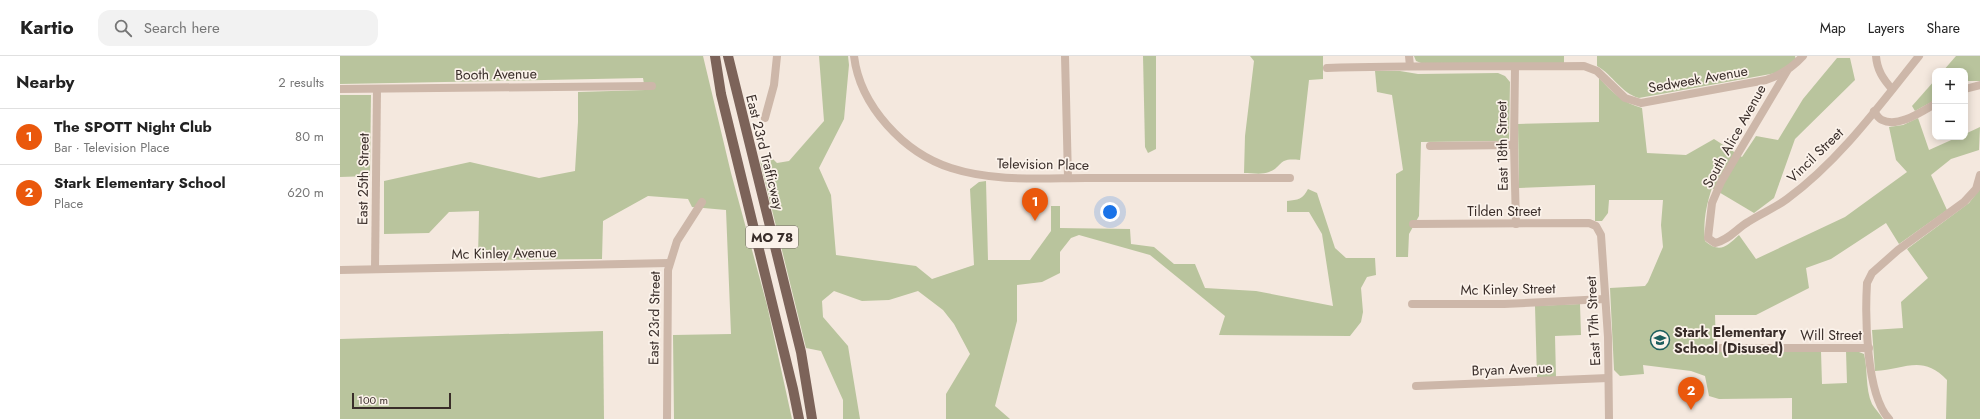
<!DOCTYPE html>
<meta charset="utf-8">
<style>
:root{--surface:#fff;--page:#f2f2f2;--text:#222;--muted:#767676;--line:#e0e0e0;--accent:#ea580c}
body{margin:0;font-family:Jost,sans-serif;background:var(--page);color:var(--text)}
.controls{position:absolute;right:12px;top:12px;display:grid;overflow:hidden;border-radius:8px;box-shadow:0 2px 10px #0003}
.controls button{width:36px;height:36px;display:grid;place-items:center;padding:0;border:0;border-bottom:1px solid var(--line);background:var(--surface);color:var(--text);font:20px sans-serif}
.scale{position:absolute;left:12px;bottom:10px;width:99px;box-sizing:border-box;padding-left:4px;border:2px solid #392d29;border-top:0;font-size:11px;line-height:14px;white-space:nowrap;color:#392d29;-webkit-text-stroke:3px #fbf2ea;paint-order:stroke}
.you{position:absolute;left:770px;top:156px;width:14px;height:14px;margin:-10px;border:3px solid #fff;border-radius:50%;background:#1a73e8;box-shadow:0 0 0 6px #1a73e833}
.badge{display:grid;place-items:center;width:26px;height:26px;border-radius:50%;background:var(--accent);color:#fff;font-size:13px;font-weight:700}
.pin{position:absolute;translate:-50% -33px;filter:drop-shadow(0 1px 2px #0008)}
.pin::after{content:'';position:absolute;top:21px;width:14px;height:12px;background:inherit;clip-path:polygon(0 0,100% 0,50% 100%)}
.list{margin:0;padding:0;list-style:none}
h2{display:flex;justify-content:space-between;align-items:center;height:52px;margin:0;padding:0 16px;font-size:17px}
h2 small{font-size:13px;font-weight:400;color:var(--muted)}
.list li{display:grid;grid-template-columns:26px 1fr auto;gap:12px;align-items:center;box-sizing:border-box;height:56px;padding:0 16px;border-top:1px solid var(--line)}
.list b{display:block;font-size:15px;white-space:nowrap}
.list p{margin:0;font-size:13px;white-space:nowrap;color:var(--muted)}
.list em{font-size:13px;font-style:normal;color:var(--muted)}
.icon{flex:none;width:22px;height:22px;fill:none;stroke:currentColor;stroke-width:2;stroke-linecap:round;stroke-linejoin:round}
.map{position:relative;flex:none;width:1640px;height:363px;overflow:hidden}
header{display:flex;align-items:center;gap:24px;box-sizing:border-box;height:56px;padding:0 20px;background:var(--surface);border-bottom:1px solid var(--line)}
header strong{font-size:19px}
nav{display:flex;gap:22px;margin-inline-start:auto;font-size:14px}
.search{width:280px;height:36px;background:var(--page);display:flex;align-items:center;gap:10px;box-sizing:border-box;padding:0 14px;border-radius:12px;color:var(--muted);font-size:15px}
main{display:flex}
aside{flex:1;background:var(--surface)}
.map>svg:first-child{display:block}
</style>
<header>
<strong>Kartio</strong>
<div class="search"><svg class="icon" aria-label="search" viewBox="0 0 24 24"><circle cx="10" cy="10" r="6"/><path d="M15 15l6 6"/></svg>Search here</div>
<nav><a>Map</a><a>Layers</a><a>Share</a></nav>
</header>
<main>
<aside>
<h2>Nearby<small>2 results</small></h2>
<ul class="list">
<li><span class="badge">1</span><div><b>The SPOTT Night Club</b><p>Bar · Television Place</p></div><em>80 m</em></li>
<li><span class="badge">2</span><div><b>Stark Elementary School</b><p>Place</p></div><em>620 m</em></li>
</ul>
</aside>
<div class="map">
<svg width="1640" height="363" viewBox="0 0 1640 363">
<rect width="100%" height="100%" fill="#f4e8de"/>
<g fill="#b9c49d">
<path d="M0,0H363L391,117L427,249L452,363H334L333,279L391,278L386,154L352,151L348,143L308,140L263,165L262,203L138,204L139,155L109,156L89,177L44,178V125L130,106L199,122L235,115L238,66V36L305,34L303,22L0,28Z"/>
<path d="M479,0H508L509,9L504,63L479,112L491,139L496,199L576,210L592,223L634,209L630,133L639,126L646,125L648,204H690L711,175V150H720V172L790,173L791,188L814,191L834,208H855L865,232L916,235L993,250L982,178L969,156H947V145C958,144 963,143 968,133L977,137L995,192L1006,202H1035L1036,219L1027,221L1021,232L1023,256L1021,266L1010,280L879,279L885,260L810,199L739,179L731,182L720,196V217L702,226L677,229V265L655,350L670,363H606V338L630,298L614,268L603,254L578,235L549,244L522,245L494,235L482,245L483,261L508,290L520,363H503V344L481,295L466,292L420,105L430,100L437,107L449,105L484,65Z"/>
<path d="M803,0H816V93L808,97L805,91Z"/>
<path d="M910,0H983V23L969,24L960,104C937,101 944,110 929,116C922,119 911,117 904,117L905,80L914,5Z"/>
<path d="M1074,0H1224V7H1081L1076,5Z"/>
<path d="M1257,0H1455L1456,4L1436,17L1299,42C1281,37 1273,19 1257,10Z"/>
<path d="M1616,0H1640V25H1628L1625,27V15H1603Z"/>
<path d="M1497,2H1510L1515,24L1455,83L1434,142L1414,157L1372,132C1366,150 1363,166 1365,185C1380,198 1387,190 1399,179L1416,203L1505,161L1567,116L1556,104L1549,71L1563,69L1578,62L1589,94L1618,81H1625V78L1640,71L1639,94L1611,103L1591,119L1607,154L1559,188L1546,167L1491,203L1466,212L1469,232L1416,259H1375L1376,290L1385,297L1481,295L1482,328L1507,327L1506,295L1519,296L1524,298C1528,314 1525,332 1532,348C1535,353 1540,358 1543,363H1452V342L1379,343L1369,340L1365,320L1351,315L1303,309L1304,318L1280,320L1274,314L1270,232L1305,230L1308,226L1323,191L1321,169L1323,144H1269L1268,157L1262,165H1255V129L1179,132L1178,68L1259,66V22C1272,36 1283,47 1302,52L1307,97L1346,99L1374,83L1402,101L1416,80L1438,84L1463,43Z"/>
<path d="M1035,15H1060L1078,18L1158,17L1165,20L1170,26L1169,83L1162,85L1081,86L1079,160L1069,178L1068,201H1056V118L1063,114L1052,39L1037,36Z"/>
<path d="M1595,24V44L1575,55L1572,50Z"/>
<path d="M0,39H31L30,120L0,121Z"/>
<path d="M1640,133V363H1606L1607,324C1583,298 1565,313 1535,315L1532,274L1563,272L1561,246L1588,222L1567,193L1629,147Z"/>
<path d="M1240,248L1241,279L1215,280L1216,321L1197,322L1195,250Z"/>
<path d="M263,275L264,363H0V283Z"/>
</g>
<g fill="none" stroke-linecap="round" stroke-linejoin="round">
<g stroke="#cdb7a9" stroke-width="8">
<path d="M514,0C520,50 564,97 611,112C654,126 702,122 746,122C814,122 882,122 950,122"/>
<path d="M725,0L728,122"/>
<path d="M1069,0L1070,10"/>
<path d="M1536,0C1537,14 1543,23 1552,33"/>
<path d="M1175,11L1174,89L1176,168"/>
<path d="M987,12C1073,9 1158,11 1244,10L1257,15L1285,42L1301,47L1426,24C1441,19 1452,12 1463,0"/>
<path d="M1447,15L1381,126L1372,147L1368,182L1375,187C1389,184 1396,173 1408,166C1420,158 1435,152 1447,143C1499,105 1539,50 1579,0"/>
<path d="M0,33L312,30"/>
<path d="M1625,33L1640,29"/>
<path d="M1534,55C1536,58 1538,62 1542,64C1558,72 1581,56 1595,48"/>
<path d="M425,62L434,29L437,0"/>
<path d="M1090,90L1174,89"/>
<path d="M1073,168L1249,167L1256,170L1261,179L1268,281L1269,363"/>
<path d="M35,213L37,33"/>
<path d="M0,214L329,207"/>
<path d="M1072,248H1164L1265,243"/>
<path d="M1381,292H1529"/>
<path d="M1076,330L1268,322"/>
<path d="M327,363L328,214L337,185L362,146"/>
<path d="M1549,363C1526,338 1525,261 1527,227L1532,217L1558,194L1624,146L1636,133L1640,119"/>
</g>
<g stroke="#7c6359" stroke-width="10">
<path d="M375,0L381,38L453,333L459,363"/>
<path d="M388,0L461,296L472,363"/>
</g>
</g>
<defs>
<symbol id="school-ring" viewBox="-11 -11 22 22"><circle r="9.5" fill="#fbf2ea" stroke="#1c5d5d" stroke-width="1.5"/><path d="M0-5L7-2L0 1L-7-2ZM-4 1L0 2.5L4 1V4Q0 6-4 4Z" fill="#1c5d5d"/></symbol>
</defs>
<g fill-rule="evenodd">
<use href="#school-ring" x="1309" y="273" width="22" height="22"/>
</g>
<g text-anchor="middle" stroke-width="3.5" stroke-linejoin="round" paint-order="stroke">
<rect fill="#fbf2ea" stroke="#736863" stroke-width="1" x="406" y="170" width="52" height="22" rx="3"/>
<g font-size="13" font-weight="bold" fill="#392d29">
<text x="432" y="186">MO 78</text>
</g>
<g font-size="14" fill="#392d29" stroke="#fbf2ea">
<text transform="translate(156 18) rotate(-1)" y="5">Booth Avenue</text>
<text transform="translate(1358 23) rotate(-10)" y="5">Sedweek Avenue</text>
<text transform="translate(1394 80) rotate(-61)" y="5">South Alice Avenue</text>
<text transform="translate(1162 90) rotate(-91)" y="5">East 18th Street</text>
<text transform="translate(425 96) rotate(76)" y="5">East 23rd Trafficway</text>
<text transform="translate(1475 99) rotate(-44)" y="5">Vincil Street</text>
<text transform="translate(703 108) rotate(1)" y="5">Television Place</text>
<text transform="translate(23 123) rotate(-89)" y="5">East 25th Street</text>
<text x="1164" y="160">Tilden Street</text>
<text transform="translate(164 197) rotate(-1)" y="5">Mc Kinley Avenue</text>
<text transform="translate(1168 233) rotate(-1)" y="5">Mc Kinley Street</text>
<text transform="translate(314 262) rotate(-89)" y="5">East 23rd Street</text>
<text transform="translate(1253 265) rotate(-93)" y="5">East 17th Street</text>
<text x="1491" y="284">Will Street</text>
<text transform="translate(1172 313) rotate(-2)" y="5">Bryan Avenue</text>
</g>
<g font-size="14" font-weight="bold" fill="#392d29" stroke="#fbf2ea" text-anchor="start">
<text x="1334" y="281">Stark Elementary<tspan x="1334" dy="16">School (Disused)</tspan></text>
</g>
</g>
</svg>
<div class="controls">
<button>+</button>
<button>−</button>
</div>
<div class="scale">100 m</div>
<div class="you"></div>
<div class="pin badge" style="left:695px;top:165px">1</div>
<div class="pin badge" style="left:1351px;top:354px">2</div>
</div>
</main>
